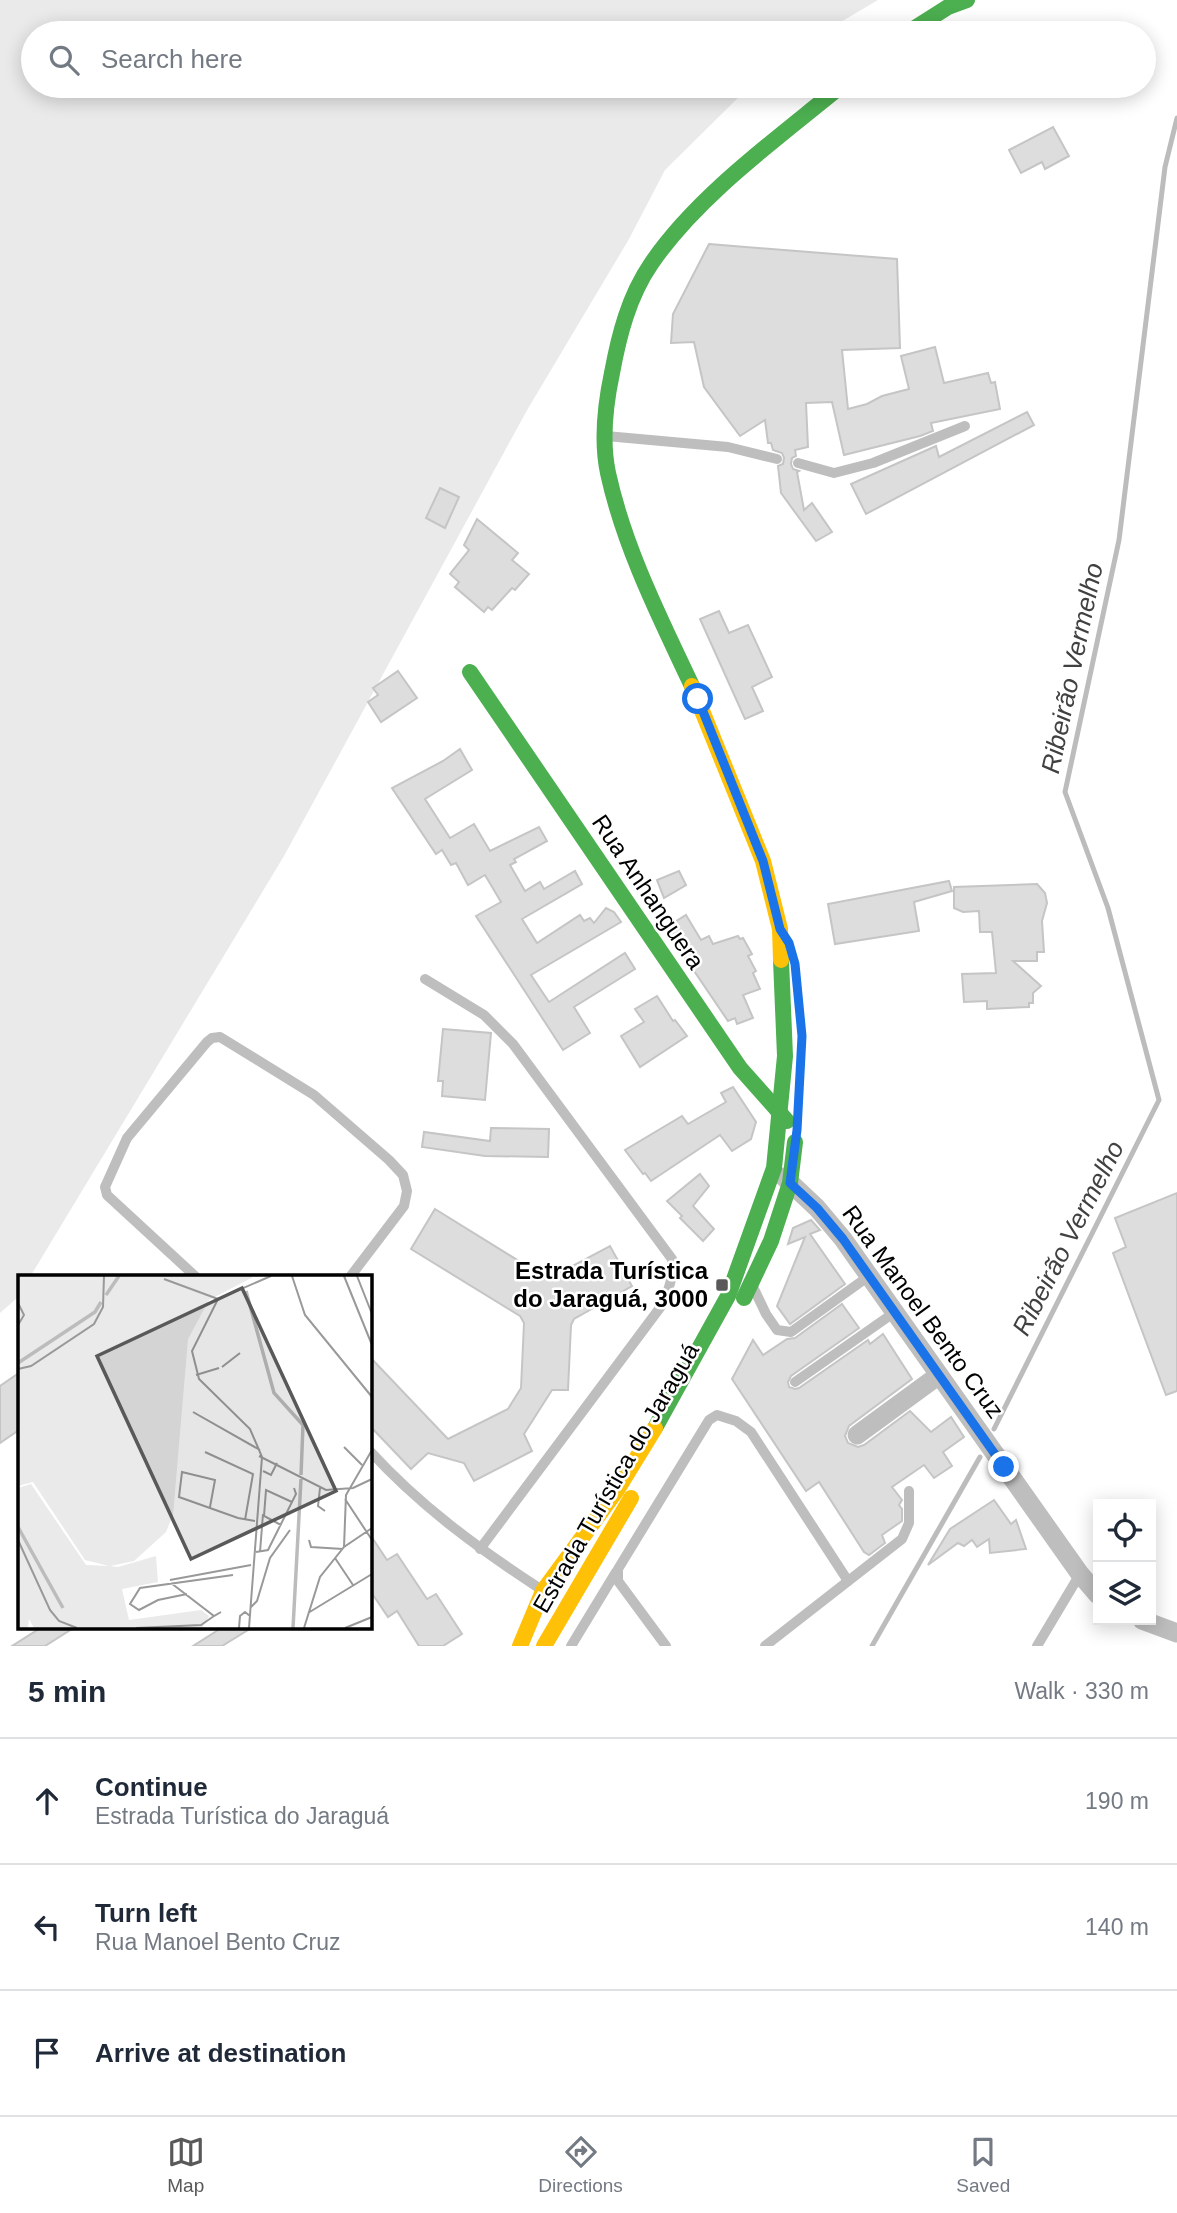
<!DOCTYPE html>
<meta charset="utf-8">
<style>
:root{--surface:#fff;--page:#f6f6f7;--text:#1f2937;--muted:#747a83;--line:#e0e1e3;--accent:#595959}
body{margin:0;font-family:Arial,sans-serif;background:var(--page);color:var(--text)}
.controls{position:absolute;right:21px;bottom:21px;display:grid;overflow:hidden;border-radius:0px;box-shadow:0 4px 18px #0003}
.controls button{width:63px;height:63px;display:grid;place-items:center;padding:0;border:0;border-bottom:2px solid var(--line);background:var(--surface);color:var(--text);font:35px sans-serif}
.stop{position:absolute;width:21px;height:21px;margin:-16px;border:5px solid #1a73e8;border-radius:50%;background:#fff}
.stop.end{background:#1a73e8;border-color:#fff;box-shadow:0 2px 7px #0008}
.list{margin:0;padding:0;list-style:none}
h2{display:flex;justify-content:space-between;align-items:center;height:91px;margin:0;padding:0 28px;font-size:30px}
h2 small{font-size:23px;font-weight:400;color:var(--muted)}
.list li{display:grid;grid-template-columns:46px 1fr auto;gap:21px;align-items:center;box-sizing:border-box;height:126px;padding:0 28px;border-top:2px solid var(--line)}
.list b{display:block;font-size:26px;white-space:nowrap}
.list p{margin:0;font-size:23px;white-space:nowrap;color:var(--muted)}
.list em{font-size:23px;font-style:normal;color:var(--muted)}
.icon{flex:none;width:38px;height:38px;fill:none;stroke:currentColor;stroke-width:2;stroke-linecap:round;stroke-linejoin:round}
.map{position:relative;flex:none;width:1177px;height:1646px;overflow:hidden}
.search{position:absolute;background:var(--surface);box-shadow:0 4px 18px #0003;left:21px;right:21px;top:21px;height:77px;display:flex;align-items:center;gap:18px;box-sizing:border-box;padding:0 24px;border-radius:38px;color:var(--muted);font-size:26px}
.sheet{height:469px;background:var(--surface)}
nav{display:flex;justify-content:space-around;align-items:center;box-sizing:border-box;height:98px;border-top:2px solid var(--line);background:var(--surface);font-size:19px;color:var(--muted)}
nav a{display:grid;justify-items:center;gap:4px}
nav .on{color:var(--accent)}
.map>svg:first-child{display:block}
</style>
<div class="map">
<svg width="1177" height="1646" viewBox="0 0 1177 1646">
<rect width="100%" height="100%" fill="#fff"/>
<path fill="#eaeaea" d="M0,0H878L822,33H33V86H750L665,170L629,239L526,412L284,856L30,1277H19L17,1298L0,1313Z"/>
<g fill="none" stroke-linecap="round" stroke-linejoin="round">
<g stroke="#bcbcbc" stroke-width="5">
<path d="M994,1429L1159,1100L1108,908L1065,792L1119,540L1165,167L1177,118"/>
<path d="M872,1646L980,1457"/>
</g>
</g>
<g fill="#ddd" stroke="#c5c5c5" stroke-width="2">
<path d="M1053,127L1069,156L1045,169L1042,162L1021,173L1009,150Z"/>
<path d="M709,244L897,259L900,348L842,350L848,409L867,404L882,396L909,389L901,356L935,347L944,383L988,373L991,383L995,382L1000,409L931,423L933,431L920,436L844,455L832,402L806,403L808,447L795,450L796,456L792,458L791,464L793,469L799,471L797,472L804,510L812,503L832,532L816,541L781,493L778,466L783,464L784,458L782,453L773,450L771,443H768L765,420L740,436L704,387L694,342L671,343L673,314Z"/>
<path d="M1027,412L1034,425L866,514L851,484L936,446L939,457Z"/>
<path d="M440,488L459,497L445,528L426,518Z"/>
<path d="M477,519L518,553L512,560L529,574L515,590L512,588L492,610L488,607L484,612L455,587L459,582L450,574L469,550L464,545Z"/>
<path d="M719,611L729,633L748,625L772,677L752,687L763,711L745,719L700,619Z"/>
<path d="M398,671L417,698L381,722L368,702L378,695L373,688Z"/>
<path d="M460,749L472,770L425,799L450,838L474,824L490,851L539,827L547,841L514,859L516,862L510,865L525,891L540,882L544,889L575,871L582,884L522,919L537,943L580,915L584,921L590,918L594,923L606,908L614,912L621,922L531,975L549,1002L625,953L635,969L574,1007L590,1033L563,1050L476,916L501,902L485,875L468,885L456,863L451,865L442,850L436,854L392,788L443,761Z"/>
<path d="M679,871L686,885L664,898L657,880Z"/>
<path d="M949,881L952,891L914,902L919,931L835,944L828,904Z"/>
<path d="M1037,884L1045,893L1047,903L1042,921L1044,952H1037V961H1013L1041,986L1033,993V1003H1029V1007L987,1009V1001L964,1002L962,974L996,973L992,932H980L979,911L963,912L954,908V887Z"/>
<path d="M686,915L701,940L709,936L713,944L738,936L740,939L743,938L752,954L748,956L756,971L753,973L760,989L743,995L753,1018L737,1024L735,1018L728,1021L665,928Z"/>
<path d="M657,996L673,1021L675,1020L687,1036L640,1067L621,1036L644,1022L635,1009Z"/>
<path d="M443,1029L491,1033L485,1100L442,1096L443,1081H438Z"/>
<path d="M733,1087L756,1122L751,1139L732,1151L720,1135L651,1181L645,1173L643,1174L625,1150L682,1116L688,1124L726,1102L721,1093Z"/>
<path d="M491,1128L549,1129L548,1157L485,1156L422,1147L424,1132L490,1141Z"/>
<path d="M700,1174L709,1186L693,1206L714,1229L703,1241L680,1218L682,1216L667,1201Z"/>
<path d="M1177,1193V1391L1166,1395L1113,1253L1126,1247L1115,1218Z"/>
<path d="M435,1209L548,1279L610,1246L632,1286L574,1319L571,1325L568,1390H552L524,1434L532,1451L474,1481L464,1463L428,1453L411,1469L369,1425V1356L448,1439L508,1409L521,1388L524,1323L520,1316L411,1249Z"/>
<path d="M811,1220L820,1230L810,1234L845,1284L790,1324L777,1306L805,1237L788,1244L793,1228Z"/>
<path d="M842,1304L859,1328L791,1376L788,1382L789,1387L795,1389L799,1388L868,1340L870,1344L883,1334L912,1379L849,1426L845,1436L848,1443L858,1447L864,1445L910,1411L931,1432L951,1417L964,1437L943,1452L952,1466L934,1478L924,1465L892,1487L902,1500L899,1505L902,1509V1521L882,1535L885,1543L869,1555L864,1552L819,1482L806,1491L732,1379L753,1340L763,1355L787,1339L795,1338Z"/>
<path d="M19,1373V1430L0,1443V1386Z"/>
<path d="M994,1500L1011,1524L1016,1520L1026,1549L990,1553L989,1539L977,1547L972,1540L964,1546L958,1543L928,1565L950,1529Z"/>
<path d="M369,1533L387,1560L397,1554L427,1599L436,1594L462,1634L443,1646H419L397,1611L388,1617L369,1589Z"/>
<path d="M42,1627H75L45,1646H12Z"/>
<path d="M223,1627H253L222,1646H193Z"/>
</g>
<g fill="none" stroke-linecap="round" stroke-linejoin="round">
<g stroke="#bebebe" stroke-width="10">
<path d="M606,436L728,447L777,459"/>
<path d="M798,463L834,473L873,463L965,426"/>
<path d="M425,979L484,1015L513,1044L672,1259L673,1273L665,1301L480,1549"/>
<path d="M196,1277L107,1195L105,1187L127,1138L207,1042L212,1038L220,1037L314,1095L389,1160L403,1175L407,1191L404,1206L350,1277"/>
<path d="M754,1289L766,1314L777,1330L791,1332L869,1276"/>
<path d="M795,1382L895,1312"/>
<path d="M369,1450C420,1506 479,1549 542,1590"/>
<path d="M571,1646L616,1572"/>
<path d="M666,1646L618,1581V1569L709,1420L717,1415L736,1421L751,1432L848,1581"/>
<path d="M765,1646L902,1539L909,1523V1491"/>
<path d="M1037,1646L1080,1574"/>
</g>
<g stroke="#bebebe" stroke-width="19">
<path d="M784,1177L817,1208L843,1239L1080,1574L1098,1595"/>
<path d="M857,1435L939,1375"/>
<path d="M1142,1620L1177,1633"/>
</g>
<g stroke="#4caf50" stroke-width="16">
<path d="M907,33L948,7L967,0"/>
<path d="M470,672L740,1068L787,1121"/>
<path d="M692,686C660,618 624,547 608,473C601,440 605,406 612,373C619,335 629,296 651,264C697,196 778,138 841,86"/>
<path d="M744,1298L771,1241L790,1183L795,1142"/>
<path d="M655,1428L728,1296L774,1168L785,1056L781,960"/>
</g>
<g stroke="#ffc107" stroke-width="16">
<path d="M692,686L763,861L780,929L781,960"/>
<path d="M520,1646L543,1591L617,1490L655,1428"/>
<path d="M544,1646L631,1498"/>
</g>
</g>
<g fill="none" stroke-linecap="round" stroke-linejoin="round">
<path stroke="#1a73e8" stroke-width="9" d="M698,699L763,861L780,929L789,943L795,964L802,1036L797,1130L790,1183L817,1208L843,1239L1004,1467"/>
</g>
<rect fill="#595959" stroke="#fff" stroke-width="2.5" x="715" y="1278" width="14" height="14" rx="3.5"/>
<g text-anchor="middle" stroke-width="5" stroke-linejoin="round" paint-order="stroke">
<g font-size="24" fill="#000" stroke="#fff">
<text transform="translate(648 892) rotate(56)" y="8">Rua Anhanguera</text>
<text transform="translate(923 1312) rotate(54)" y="8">Rua Manoel Bento Cruz</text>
<text transform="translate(616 1478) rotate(-60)" y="8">Estrada Turística do Jaraguá</text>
</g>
<g font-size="24" font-weight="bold" fill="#000" stroke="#fff" text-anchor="end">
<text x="708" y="1279">Estrada Turística<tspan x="708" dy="28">do Jaraguá, 3000</tspan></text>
</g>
<g font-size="26" font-style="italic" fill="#414141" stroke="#fff">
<text transform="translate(1072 668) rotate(-78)" y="9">Ribeirão Vermelho</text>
<text transform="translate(1068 1238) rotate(-63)" y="9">Ribeirão Vermelho</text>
</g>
</g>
<g transform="translate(18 1275)">
<rect width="354" height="354" fill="#fff"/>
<path d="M0,1H237L191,25L170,64L155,240L148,257L116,286L92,291L100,292L138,281L140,307L104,314L111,345L183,335L191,341L184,353H16L11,344L10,353H0V213L13,209L68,290L91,291L67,285L15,207L0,211Z" fill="#eaeaea"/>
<path fill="none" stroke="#bcbcbc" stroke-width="3.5" d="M228,16L256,118L285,150L283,200M88,20L101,1M0,88L77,37L83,27M0,252L45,333M275,353L283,204"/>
<path fill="none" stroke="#999" stroke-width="2" d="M274,1L287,40L354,122M326,1L354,70M339,1L354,39M146,4L200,24M0,28L6,40L0,50M204,92L222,78M0,94L13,91L76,49L85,32L86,1M178,100L201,93M175,137L242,175M326,172L344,190M187,177L235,199L227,245M241,181L308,215L335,213L354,204M245,196L253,200L259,188M302,213L300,231L307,236M327,224L354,265M192,232L197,205L164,197L161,222L220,243L237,246M263,250L246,241L248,215L274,227M0,265L32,335L41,346L59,353M291,265L293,272L325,274M326,272L328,220L354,175M238,277L250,275L278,219L276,213M242,277L245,239M317,283L335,310M152,305L233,290M153,308L196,341L203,337M169,319L140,325L121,335L112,329L122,313L215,300M233,332L239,326L252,283L272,255M290,338L354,299M118,353L183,350L196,341M221,353L222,341L227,337L232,341M231,353L244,182L232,154L181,104L174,76L200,24L253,1M286,353L302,302L326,272L354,253M327,353L354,342"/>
<path fill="#595959" fill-opacity="0.15" stroke="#595959" stroke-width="3.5" d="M224,13L318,216L173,284L79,81Z"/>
<rect width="354" height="354" fill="none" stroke="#000" stroke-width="3.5"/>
</g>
</svg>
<div class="controls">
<button><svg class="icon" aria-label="locate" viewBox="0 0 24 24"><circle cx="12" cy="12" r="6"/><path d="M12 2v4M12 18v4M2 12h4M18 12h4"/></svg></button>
<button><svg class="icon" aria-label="layers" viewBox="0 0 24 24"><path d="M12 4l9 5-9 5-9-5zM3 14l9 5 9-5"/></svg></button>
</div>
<div class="stop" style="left:698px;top:699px"></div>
<div class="stop end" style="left:1004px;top:1467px"></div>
<div class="search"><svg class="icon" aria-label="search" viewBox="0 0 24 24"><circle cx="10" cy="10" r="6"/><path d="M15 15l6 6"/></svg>Search here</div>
</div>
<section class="sheet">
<h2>5 min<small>Walk · 330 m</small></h2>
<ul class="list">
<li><svg class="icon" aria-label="ahead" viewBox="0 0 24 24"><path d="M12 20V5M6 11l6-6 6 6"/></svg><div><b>Continue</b><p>Estrada Turística do Jaraguá</p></div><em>190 m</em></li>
<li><svg class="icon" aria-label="left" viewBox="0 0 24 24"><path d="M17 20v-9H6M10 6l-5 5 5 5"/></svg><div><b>Turn left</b><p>Rua Manoel Bento Cruz</p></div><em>140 m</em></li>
<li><svg class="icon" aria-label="arrive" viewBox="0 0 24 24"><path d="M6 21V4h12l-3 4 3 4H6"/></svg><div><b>Arrive at destination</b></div></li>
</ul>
</section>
<nav>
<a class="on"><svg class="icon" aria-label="map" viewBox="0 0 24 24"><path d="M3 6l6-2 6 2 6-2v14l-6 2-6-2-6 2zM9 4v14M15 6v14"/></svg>Map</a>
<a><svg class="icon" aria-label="directions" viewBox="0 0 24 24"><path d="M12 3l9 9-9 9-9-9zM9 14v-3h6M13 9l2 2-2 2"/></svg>Directions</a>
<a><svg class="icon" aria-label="saved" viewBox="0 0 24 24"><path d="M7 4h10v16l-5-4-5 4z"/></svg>Saved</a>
</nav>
